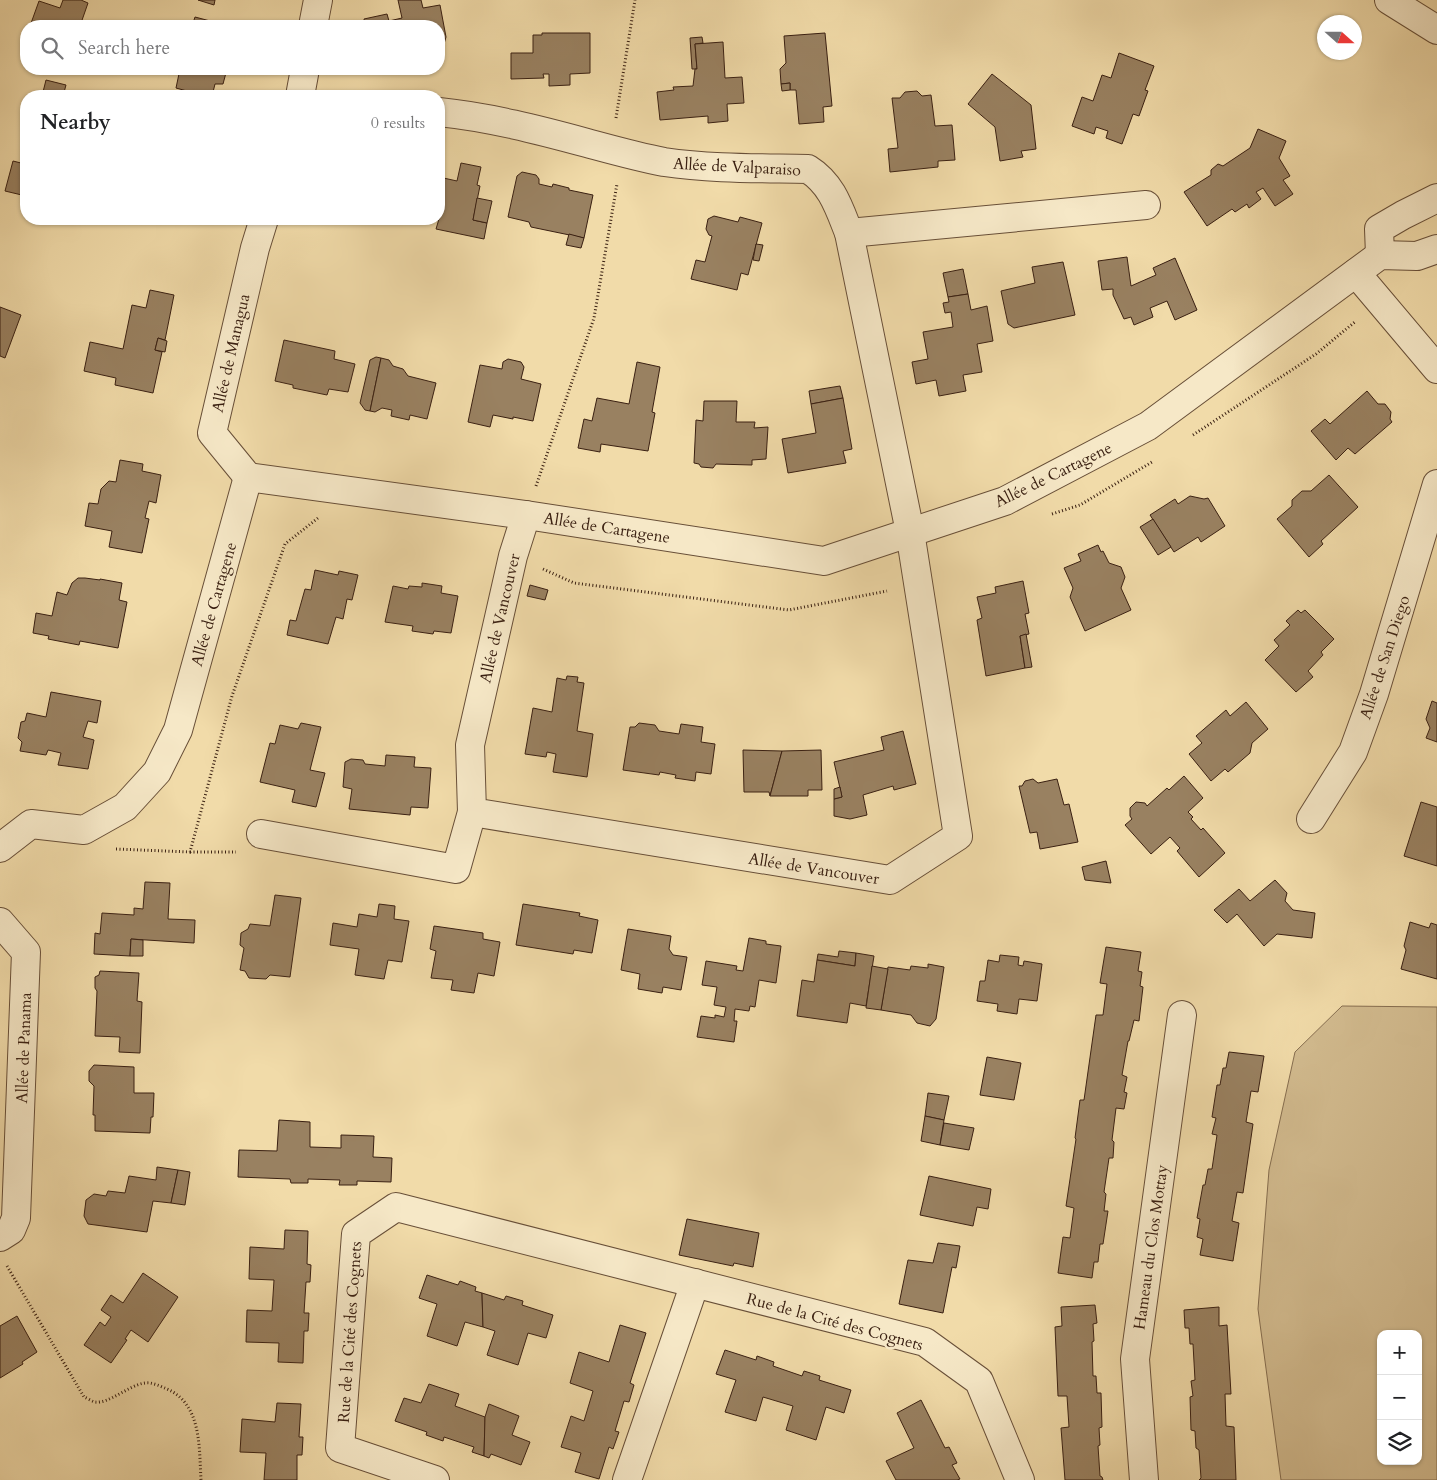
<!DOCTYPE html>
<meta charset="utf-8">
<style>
:root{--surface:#fff;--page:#f2f2f2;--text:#202124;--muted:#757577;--line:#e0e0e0}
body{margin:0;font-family:Cardo,serif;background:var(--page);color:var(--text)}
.controls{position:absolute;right:15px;bottom:15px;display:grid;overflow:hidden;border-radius:10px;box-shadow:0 1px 4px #0004}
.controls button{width:45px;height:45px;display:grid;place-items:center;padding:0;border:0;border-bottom:1px solid var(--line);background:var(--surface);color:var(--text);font:25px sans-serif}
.compass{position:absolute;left:1317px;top:15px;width:45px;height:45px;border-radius:50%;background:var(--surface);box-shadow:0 1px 4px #0004;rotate:111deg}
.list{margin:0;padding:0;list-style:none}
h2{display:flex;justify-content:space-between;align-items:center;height:65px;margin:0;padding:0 20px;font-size:21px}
h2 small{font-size:16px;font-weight:400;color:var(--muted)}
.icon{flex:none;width:28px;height:28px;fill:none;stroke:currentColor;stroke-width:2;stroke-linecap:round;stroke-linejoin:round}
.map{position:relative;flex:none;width:1437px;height:1480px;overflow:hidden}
.search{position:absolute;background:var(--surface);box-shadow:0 1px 4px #0004;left:20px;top:20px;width:425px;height:55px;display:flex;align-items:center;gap:12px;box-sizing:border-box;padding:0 18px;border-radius:20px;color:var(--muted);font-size:19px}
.panel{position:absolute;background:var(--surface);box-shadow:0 1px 4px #0004;left:20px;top:90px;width:425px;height:135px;border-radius:20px}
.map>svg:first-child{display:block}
</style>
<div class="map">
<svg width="1437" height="1480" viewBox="0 0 1437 1480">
<rect width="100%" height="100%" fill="#f1dba9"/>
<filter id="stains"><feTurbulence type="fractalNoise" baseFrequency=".004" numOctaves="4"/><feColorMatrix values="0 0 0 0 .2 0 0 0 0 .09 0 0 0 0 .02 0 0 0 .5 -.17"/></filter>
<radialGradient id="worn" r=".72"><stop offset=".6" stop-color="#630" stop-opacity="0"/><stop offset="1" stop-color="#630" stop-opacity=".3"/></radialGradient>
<path fill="#d2bb8f" stroke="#866e50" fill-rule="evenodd" d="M1342,1006L1437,1007V1480H1281L1258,1309L1269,1170L1295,1052ZM1381,1334H1418V1461H1381Z"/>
<g fill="#998161" stroke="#3a2012">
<path d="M63,0H81L88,3L80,26H30L39,1L60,8Z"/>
<path d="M198,0H215L214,5Z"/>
<path d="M398,0H421L423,8L440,5L446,37L444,44L439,45V26H365L364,19L387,14L389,21L402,18Z"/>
<path d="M195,17L229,26H192Z"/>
<path d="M542,33H590V73L570,74V85L549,86V74H543L544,78L511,79V53H533V35H542Z"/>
<path d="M825,33L832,106L823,107L824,122L799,124L796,90H790V83L781,84L780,69L786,63L784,36Z"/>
<path d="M702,37L703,43L695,44L697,69H692L690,38Z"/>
<path d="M723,42L725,78L742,77L744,103L727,104L728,121L708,123V116L660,120L657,92L674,90L673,87L693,86L695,69H697L695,44Z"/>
<path d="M1119,53L1154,66L1145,90L1148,91L1139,116L1133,114L1122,144L1106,138L1108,131L1096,127L1094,134L1072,126L1082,97L1093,101L1102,75L1111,78Z"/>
<path d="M180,69H227L223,84H215L212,96H205L176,88Z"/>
<path d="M992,74L1031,105L1036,149L1021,151L1023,157L1000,161L995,127L968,104Z"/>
<path d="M46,80L66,85L63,96H42Z"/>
<path d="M790,83V90L782,91L781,84Z"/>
<path d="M917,91L922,96L931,95L935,126L952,125L955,160L938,161V167L890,172L888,149L898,148L892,98H900L905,92Z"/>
<path d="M1258,129L1286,141L1279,158L1290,176L1283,180L1293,194L1275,206L1263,188L1256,192L1261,199L1249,208L1247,204L1235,212L1232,209L1207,226L1184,192L1211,175V170L1218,164L1223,166L1250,148Z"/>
<path d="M26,160V196L5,191L13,161L25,164Z"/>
<path d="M461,163L481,167L477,185L480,186L473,220L487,223L484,239L436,229L439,219V177L457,181Z"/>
<path d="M522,172L536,175L539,179V184L552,187L553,184L569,188V190L593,195L584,238L531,227L529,222L508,217L517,176Z"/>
<path d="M477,198L492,201L487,223L473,220Z"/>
<path d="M714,216L738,222L740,217L762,223L748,275L741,273L737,290L691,279L696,260L705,262L712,236L709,235L706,229L708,219Z"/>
<path d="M569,234L584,238L581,248L566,245Z"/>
<path d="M756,244L763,245L759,261L753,260Z"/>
<path d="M1127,257L1131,286L1156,275L1153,268L1175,258L1197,310L1175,320L1167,301L1150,308L1153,317L1134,325L1131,317L1124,319L1113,295V289L1102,290L1098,261Z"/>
<path d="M1063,262L1075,315L1014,328L1008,324L1001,291L1035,283L1032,267Z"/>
<path d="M963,269L968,294L948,297L943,273Z"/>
<path d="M150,290L174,295L165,340L158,338L155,350L162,352L153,393L115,385L116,378L84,371L90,342L123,349L132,305L146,308Z"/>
<path d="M968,294L971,310L987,306L993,341L977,344L982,372L963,375L966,391L939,396L936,380L916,384L912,362L928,359L923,332L953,327L951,312L945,313L943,303L949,302L948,297Z"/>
<path d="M0,307L21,315L5,358L0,356Z"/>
<path d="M158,338L167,341L165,352L155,350Z"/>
<path d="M284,340L335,351L334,359L355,364L348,392L329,389L327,395L293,388V385L275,381Z"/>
<path d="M376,357L381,358L370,411L365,410L360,403L370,360Z"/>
<path d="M381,358L389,360L393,366L403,369L408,376L436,383L427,419L410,415L409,420L391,416L392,410L382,408L375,412L370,411Z"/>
<path d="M508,359L521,362L524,367L521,379L541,384L533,421L513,417V419L493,415L490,427L468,422L480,365L502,369L503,362Z"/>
<path d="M637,362L660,367L652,412L655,413L648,451L601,444L600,452L578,448L584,419L592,421L597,398L629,404Z"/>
<path d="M840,386L843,398L811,404L809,391Z"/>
<path d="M1367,391L1378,404H1385L1391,412L1390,419L1392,422L1355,454L1348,448L1336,460L1311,431L1325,419L1330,424Z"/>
<path d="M843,398L852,449L843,451L846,463L788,473L782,439L816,433L811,404Z"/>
<path d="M704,401H737L736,422H755L754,428L768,427L766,459L752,460V465L716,464L713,468L701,467L699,464L694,463L696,420L703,421Z"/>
<path d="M120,460L143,464L142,471L161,475L156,503L149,501L145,518L149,519L142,553L109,547L112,531L85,526L89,503L98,504L101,489L109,481L116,482Z"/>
<path d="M1329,475L1358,507L1321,541L1323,544L1309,557L1277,519L1292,506V500L1302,491H1311Z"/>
<path d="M1190,496L1204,499L1208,498L1225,526L1201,542L1198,537L1174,552L1150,515L1175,499L1178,504Z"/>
<path d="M1153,519L1171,547L1158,555L1140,527Z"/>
<path d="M1098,545L1101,552L1103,551L1109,563L1121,567L1125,577L1121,588L1131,610L1085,631L1070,597L1073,588L1064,568L1081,561L1078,554Z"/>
<path d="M315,570L338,575L339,571L358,575L352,600L347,599L343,619L336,617L328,644L287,635L290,620L296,621L305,589L311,590Z"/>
<path d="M78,578H85L100,580V579L122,583L119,600L127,602L118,648L80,641L79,645L48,639L49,636L33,633L36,613L52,616L57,592L67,595L72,583Z"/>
<path d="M1023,581L1029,613L1025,614L1029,634L1020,636L1025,668L986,676L977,620L982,618L977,597L996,593L995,587Z"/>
<path d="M422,583L442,586L441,593L458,596L451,633L434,631L433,634L412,631L413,626L385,622L393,586L408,589L409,586L422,587Z"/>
<path d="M530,585L548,590L545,600L527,596Z"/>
<path d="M1298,610L1301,613L1305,610L1334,639L1321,652L1323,655L1308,671L1313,677L1296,692L1265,660L1279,646L1274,640L1290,625L1286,621Z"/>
<path d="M1026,634L1032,667L1025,668L1020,636Z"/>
<path d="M567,676L578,677L577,682L584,683L577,731L593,734L587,777L553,772L556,754L547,752L546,757L525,754L533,708L552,712L557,678L566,680Z"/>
<path d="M51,692L101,701L97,723L88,721L83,737L94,740L88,769L58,765L61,753L48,750L46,755L20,751L22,742L18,738L21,722L25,721L27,713L46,717Z"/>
<path d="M1432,701L1437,703V742L1426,738L1430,728L1426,719Z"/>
<path d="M1246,702L1268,729L1252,743L1250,753L1228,772L1225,769L1211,781L1189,754L1202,743L1196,736L1226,710L1230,716Z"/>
<path d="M301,723L321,727L310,770L325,773L316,807L292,802L295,790L260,782L270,743L275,744L280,725L298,729Z"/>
<path d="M639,723L655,725L659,731L679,734L681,724L703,727L701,742L715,744L711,774L696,772L695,781L675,778L676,775L660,772L659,775L623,770L630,727H635Z"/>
<path d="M903,731L916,784L894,790L893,786L863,795L867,815L850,819L834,816V799L842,797L834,762L884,750L881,737Z"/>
<path d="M743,750L782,751L770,796L769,792H744Z"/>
<path d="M821,750L822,790H808V796H770L782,751Z"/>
<path d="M386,755L415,757L414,767L431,768L428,808L411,807L410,815L349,809L352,789L343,787L345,762L351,759L363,760L365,764L385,766Z"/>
<path d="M1184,776L1203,798L1188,812L1193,817L1191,819L1201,830L1203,828L1225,853L1199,877L1177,851L1180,848L1170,837L1151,854L1125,825L1132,819L1130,816V808L1136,802L1145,803L1147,806L1167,788L1169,790Z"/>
<path d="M1033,779L1038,783L1057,779L1064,805L1069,804L1078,842L1040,849L1037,832L1030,833L1019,786H1022L1025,781Z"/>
<path d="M840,787L842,797L834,799V789Z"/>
<path d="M1421,802L1437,807V866L1404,856Z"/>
<path d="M1106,861L1111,883L1085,880L1082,867Z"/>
<path d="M1275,880L1287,893L1285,901L1293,910L1315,913L1312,938L1277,934L1264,946L1237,914L1227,923L1214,910L1239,889L1250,901Z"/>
<path d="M145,882L170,883L168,919L195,920L194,943L131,939L130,956L94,954L95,933L100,934L102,913L134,915V908L143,909Z"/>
<path d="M275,895L301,898L290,977L270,975L266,979L249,978L245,971L240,970L244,948L240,945L241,933L248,929L250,924L270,926Z"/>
<path d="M379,904L395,906L394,919L409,921L402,962L388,960L384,979L355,975L359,949L330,945L333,923L357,927L359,914L377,917Z"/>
<path d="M523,904L580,913L579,916L598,920L592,953L574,950L573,954L516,945Z"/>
<path d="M1410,922L1429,928L1431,923L1437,925V979L1401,969L1406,950L1404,946Z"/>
<path d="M434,926L483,933V939L500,942L494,976L478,973L474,993L451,990L453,980L431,978L436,951L430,949Z"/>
<path d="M628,929L671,936L669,949L673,955L687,957L681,990L663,987L662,993L638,989L640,974L621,970Z"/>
<path d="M749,938L766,941V944L781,946L776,983L759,980L755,1007L750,1006L749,1011L735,1009L734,1021H737L734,1042L697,1037L701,1016L715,1018V1015L724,1017L726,1007L714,1005L717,987L702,985L706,961L737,966L736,970L743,971Z"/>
<path d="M131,939L143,940V956H130Z"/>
<path d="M1106,947L1141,952L1138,971L1142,972L1140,986L1143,987L1139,1021L1134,1020L1129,1041H1128L1122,1075L1127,1077L1124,1092L1127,1093L1124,1109L1116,1108L1112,1140L1114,1142L1113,1158H1109L1104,1192L1106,1194L1104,1211H1108L1103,1244H1100L1098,1262H1094L1092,1278L1058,1273L1063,1237L1070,1238L1074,1208L1066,1206L1076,1139L1075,1138L1080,1100H1084L1096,1015H1103L1107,984L1100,983Z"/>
<path d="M839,951L856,953L855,966L817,960L818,954L838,957Z"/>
<path d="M856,953L874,956L866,1006L850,1003L847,1023L797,1016L802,980L814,982L817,960L855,966Z"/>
<path d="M1000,955L1019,957L1018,965L1023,966L1024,961L1042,964L1037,1001L1019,999L1017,1014L997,1011L998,1004L977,1001L980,981H985L988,960L999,962Z"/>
<path d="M928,964L944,967L936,1019L930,1026L917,1023L911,1015L881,1010L888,967L910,970L911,966L928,968Z"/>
<path d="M872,966L888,969L881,1010L866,1008Z"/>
<path d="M100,971L139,973L137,1001L142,1002L140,1053L119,1052L120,1037L95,1036L97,991L95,988V977L99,975Z"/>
<path d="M1229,1052L1264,1056L1258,1092L1251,1091L1246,1122L1253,1124L1243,1193L1237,1192L1232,1221L1239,1223L1233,1261L1200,1255L1203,1239L1197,1237L1200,1219L1197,1218L1203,1185H1205L1208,1169H1212L1217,1135L1212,1134L1216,1118L1212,1117L1217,1085H1220L1223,1068H1226Z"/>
<path d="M987,1057L1021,1063L1014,1100L980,1095Z"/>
<path d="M94,1065L134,1067V1093H154L153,1117H151L150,1133L95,1131V1115H93L94,1086L89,1081V1071Z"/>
<path d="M928,1093L949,1096L944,1120L925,1116Z"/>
<path d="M925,1116L944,1120L940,1145L921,1141Z"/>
<path d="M279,1120L310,1122V1147L341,1148V1135L374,1136L373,1157L392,1158L391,1182L357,1181V1185H339L340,1180L308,1179V1183H291L290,1179L238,1177L239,1150L277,1151Z"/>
<path d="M944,1123L974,1128L969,1150L940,1145Z"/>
<path d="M157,1167L178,1170L171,1203L153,1201L147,1232L88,1224L84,1216L86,1200L94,1194L106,1196L108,1191L125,1193L129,1176L156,1180Z"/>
<path d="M178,1170L190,1172L185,1205L171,1203Z"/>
<path d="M929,1176L991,1189L988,1209L977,1207L973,1226L920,1215Z"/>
<path d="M687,1219L759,1233L753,1267L734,1263L733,1266L679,1255Z"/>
<path d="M285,1230L308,1231L307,1264L311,1265L310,1282H306L304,1313H309L308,1331H304L303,1363L278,1362L279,1343L246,1342L247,1310L272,1311L274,1280L249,1279L250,1247L284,1249Z"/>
<path d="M938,1243L960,1246L956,1268L952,1267L943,1313L899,1304L908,1260L933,1263Z"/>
<path d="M143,1273L178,1297L148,1342L131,1330L125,1339L127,1340L111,1363L84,1345L100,1322L105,1326L111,1317L101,1310L111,1295L123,1303Z"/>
<path d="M427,1275L458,1285L460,1281L476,1287L475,1291L482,1293L483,1327L465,1322L457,1346L427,1336L437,1304L419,1298Z"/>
<path d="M482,1293L504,1300L506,1296L523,1301L522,1305L553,1315L546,1338L528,1333L518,1365L487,1355L495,1331L483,1327Z"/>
<path d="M1095,1305L1097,1323L1093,1324L1094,1341L1092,1342L1093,1376H1096L1097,1393H1101L1102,1427L1099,1428L1100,1445L1098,1446L1100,1476L1102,1477L1103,1480H1065L1061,1428L1069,1427L1067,1396H1058L1055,1327L1062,1326L1061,1307Z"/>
<path d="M1219,1307V1326L1227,1325L1231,1394H1225L1226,1426L1234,1427L1236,1480H1199L1201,1478L1199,1450L1196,1448L1195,1431L1191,1430L1190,1397L1193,1396L1191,1381L1195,1380L1193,1344H1190L1189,1328H1185L1184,1310Z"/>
<path d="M17,1316L37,1352L22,1362L23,1364L0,1378V1326Z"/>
<path d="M620,1325L646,1333L630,1383L634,1385L629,1402L624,1401L615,1431L619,1432L613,1449L609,1447L599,1479L575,1472L581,1453L561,1447L571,1416L584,1421L593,1391L570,1383L579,1352L609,1362Z"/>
<path d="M725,1350L756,1360L757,1356L774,1362L773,1366L802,1376L804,1371L820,1376L819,1380L851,1390L844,1413L826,1407L816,1440L786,1430L793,1406L763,1397L756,1421L725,1412L736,1380L716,1374Z"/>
<path d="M429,1384L459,1394L455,1406L485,1417L484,1456L472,1452L474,1447L444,1437L443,1441L426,1435L427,1432L395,1421L404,1398L421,1403Z"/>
<path d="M921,1400L945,1448L949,1447L957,1463L952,1465L960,1479L957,1480H896L886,1461L914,1448L897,1413Z"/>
<path d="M277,1403L301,1404L299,1437H303L302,1455H297V1480H264L266,1453L240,1452L242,1419L275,1422Z"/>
<path d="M489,1404L519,1416L512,1435L530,1442L521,1465L491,1454L489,1458L484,1456L485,1417Z"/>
</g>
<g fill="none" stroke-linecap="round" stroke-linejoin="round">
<defs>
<g id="minor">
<path d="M1389,0L1437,30"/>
<path d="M313,26L318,0"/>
<path d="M300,96L305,69"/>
<path d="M439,112C489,117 539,130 587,143C613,150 638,157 664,162C712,169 760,168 808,169C832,184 839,208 849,233L910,532L958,836L890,880L472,812L470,745L513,556L526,515"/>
<path d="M849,233L1146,205"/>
<path d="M1380,255L1379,229L1403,215L1437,198"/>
<path d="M1356,273L1437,369"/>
<path d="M248,477L212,433L255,248L264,219"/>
<path d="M1311,819L1353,752L1374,694L1437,484"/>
<path d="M261,834L456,869L472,812"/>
<path d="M0,848L31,824L84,830L125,807L157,772L178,730L248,477L526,515L824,561L1005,501L1148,426L1380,255L1417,256L1437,249"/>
<path d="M0,922L26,952L16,1218L11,1230L0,1237"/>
<path d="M435,1480L340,1448L356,1234L396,1207L925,1342L979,1381L1020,1480"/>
<path d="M627,1480L695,1283"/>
<path d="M1144,1480L1135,1359L1182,1015"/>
</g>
</defs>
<use href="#minor" stroke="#684f38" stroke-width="30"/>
<g stroke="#3a2012" stroke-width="3" stroke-dasharray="1 2.5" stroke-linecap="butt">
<path d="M616,118L635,0"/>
<path d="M1193,435L1316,354L1356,321"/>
<path d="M536,486L594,318L617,184"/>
<path d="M1052,514L1080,505L1152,462"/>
<path d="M543,569L574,583L789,610L887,591"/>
<path d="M116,849L190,852L232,696L285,544L318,518"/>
<path d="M190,852H236"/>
<path d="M7,1266L84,1397C87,1398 91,1401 95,1402C109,1404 129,1385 145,1383C152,1382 160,1386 167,1389C202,1404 199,1448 201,1480"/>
</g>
<use href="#minor" stroke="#f6e8c7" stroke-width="28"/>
</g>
<g text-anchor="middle" stroke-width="5" stroke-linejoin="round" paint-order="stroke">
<g font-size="16" fill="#3a2012" stroke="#f6e8c7">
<text transform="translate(737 166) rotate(3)" y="6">Allée de Valparaiso</text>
<text transform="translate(230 353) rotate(-77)" y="6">Allée de Managua</text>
<text transform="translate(1053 474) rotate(-26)" y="6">Allée de Cartagene</text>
<text transform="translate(607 527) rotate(9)" y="6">Allée de Cartagene</text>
<text transform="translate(213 604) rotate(-74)" y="6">Allée de Cartagene</text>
<text transform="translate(499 618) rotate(-77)" y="6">Allée de Vancouver</text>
<text transform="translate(1384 657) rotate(-72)" y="6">Allée de San Diego</text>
<text transform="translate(814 868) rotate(9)" y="6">Allée de Vancouver</text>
<text transform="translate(23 1048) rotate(-88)" y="6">Allée de Panama</text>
<text transform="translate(1150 1247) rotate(-82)" y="6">Hameau du Clos Mottay</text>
<text transform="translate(835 1321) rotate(15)" y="6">Rue de la Cité des Cognets</text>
<text transform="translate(349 1332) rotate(-86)" y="6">Rue de la Cité des Cognets</text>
</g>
</g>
<rect width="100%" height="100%" filter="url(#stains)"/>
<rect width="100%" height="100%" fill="url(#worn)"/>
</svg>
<div class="controls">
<button>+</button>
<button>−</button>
<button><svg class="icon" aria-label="layers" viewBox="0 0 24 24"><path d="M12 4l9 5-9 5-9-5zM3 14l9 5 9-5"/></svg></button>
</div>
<svg class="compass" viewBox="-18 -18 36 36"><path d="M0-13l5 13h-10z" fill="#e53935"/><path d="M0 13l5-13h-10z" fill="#757577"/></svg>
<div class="search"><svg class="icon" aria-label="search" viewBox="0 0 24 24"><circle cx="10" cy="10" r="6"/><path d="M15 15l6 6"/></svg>Search here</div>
<section class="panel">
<h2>Nearby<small>0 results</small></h2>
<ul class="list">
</ul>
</section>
</div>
